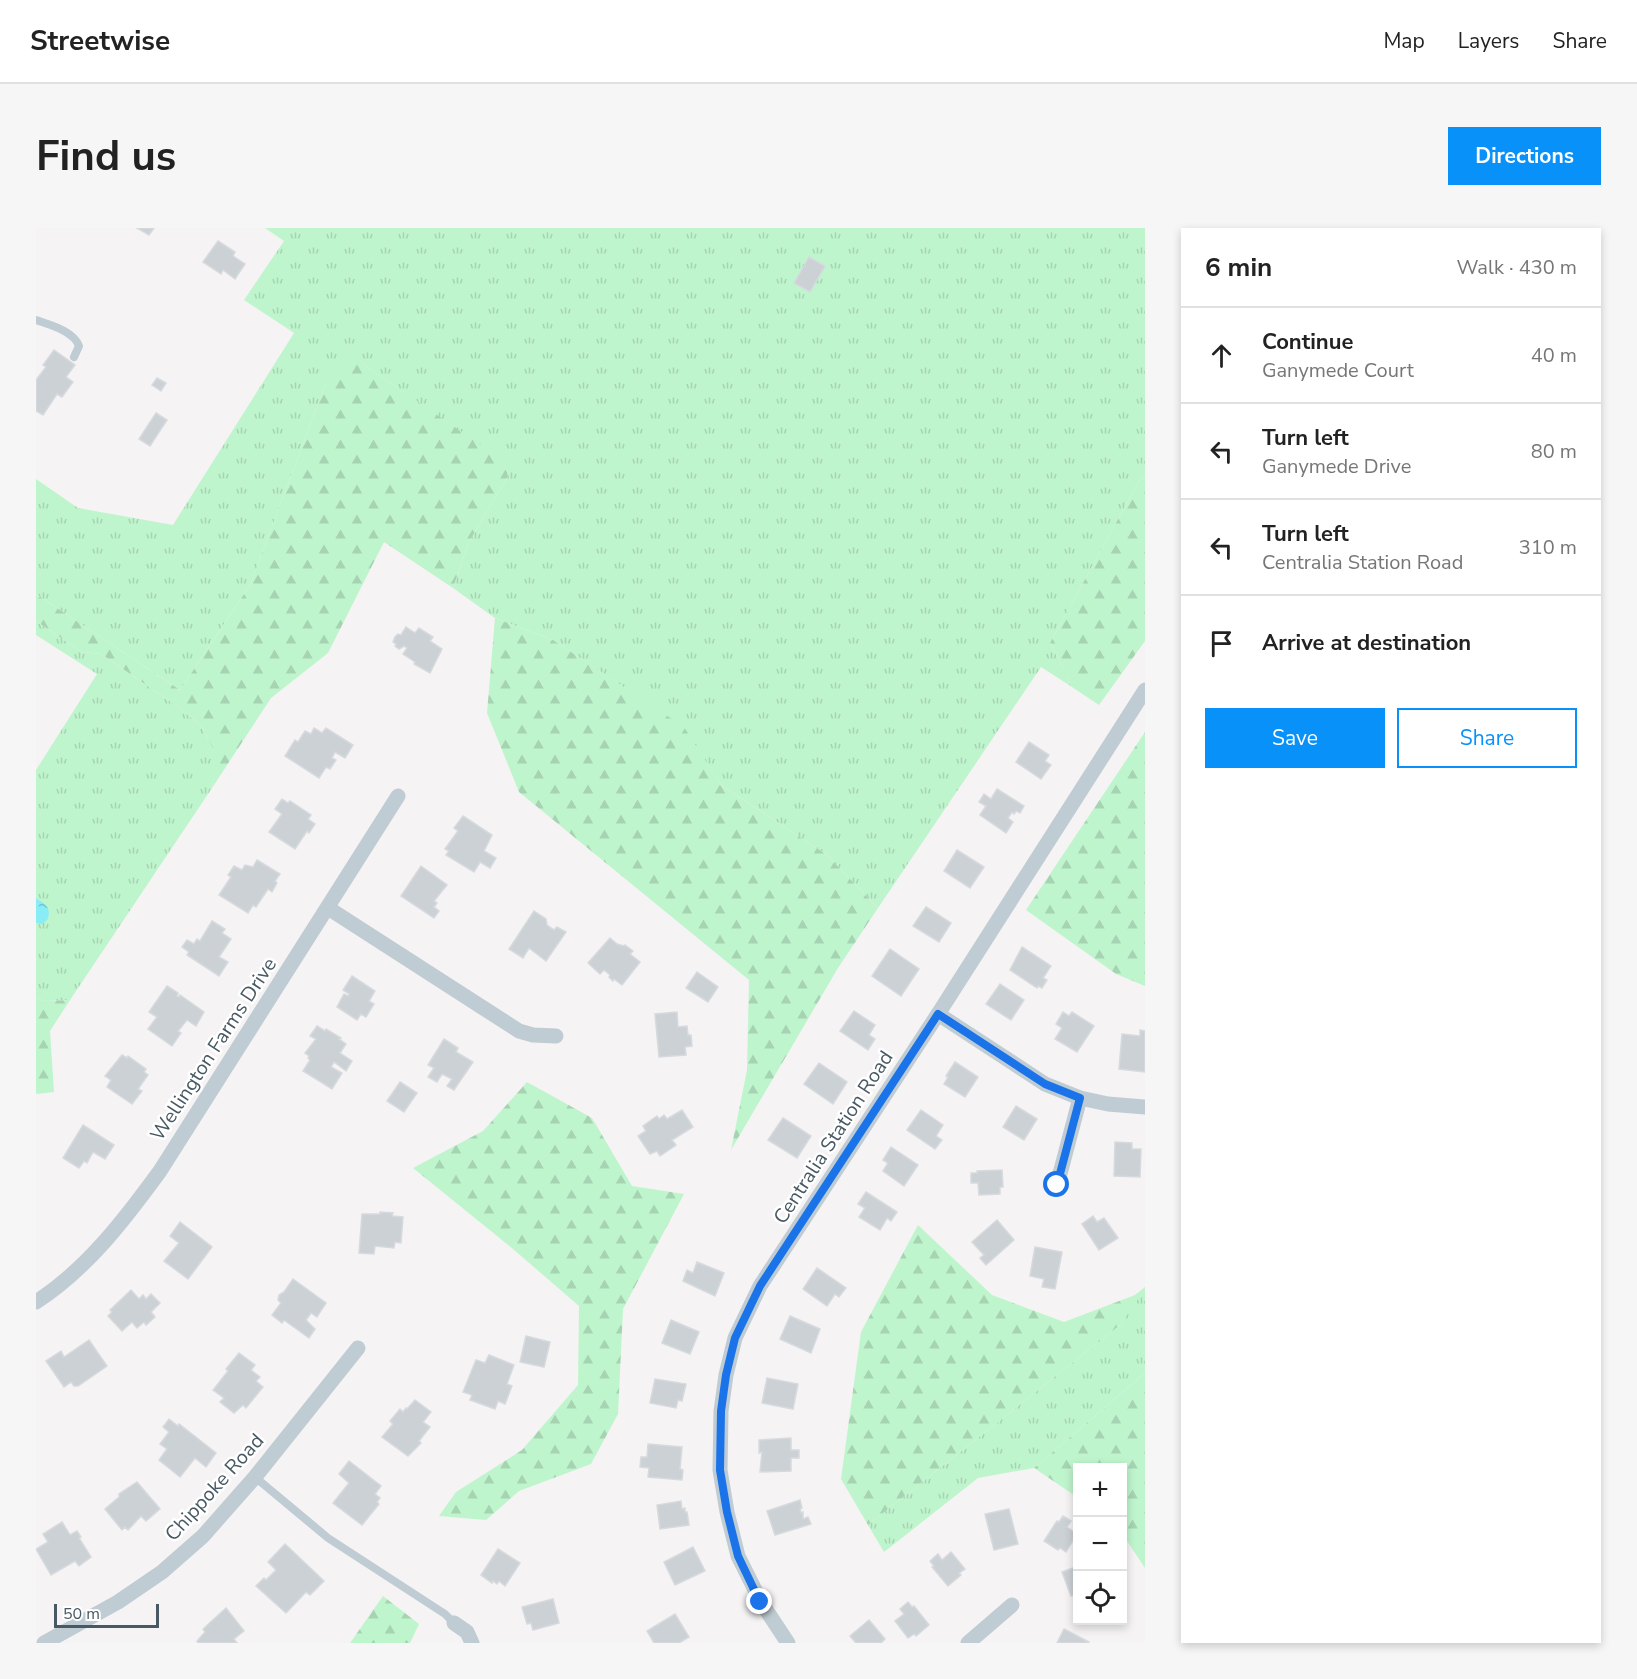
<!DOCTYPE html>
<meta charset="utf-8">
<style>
:root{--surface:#fff;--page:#f6f6f6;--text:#222;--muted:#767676;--line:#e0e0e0;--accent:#0891f9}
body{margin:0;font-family:"Nunito Sans",sans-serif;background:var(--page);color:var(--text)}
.controls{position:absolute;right:18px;bottom:18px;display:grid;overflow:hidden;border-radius:0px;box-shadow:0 3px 9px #0003}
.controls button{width:54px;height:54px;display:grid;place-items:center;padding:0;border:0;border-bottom:2px solid var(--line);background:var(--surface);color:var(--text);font:30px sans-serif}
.scale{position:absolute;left:18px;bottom:15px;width:105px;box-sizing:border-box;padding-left:6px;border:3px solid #485963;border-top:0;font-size:16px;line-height:21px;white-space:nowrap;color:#485963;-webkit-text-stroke:4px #fff;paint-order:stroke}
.stop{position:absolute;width:18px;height:18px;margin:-14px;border:4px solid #1a73e8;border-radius:50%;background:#fff}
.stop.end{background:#1a73e8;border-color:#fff;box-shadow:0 2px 6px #0008}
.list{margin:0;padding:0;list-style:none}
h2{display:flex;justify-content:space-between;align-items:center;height:78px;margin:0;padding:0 24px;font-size:26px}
h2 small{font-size:20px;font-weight:400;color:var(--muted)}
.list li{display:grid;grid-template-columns:39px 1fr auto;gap:18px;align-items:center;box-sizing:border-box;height:96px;padding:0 24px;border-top:2px solid var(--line)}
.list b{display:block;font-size:22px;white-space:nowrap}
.list p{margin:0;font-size:20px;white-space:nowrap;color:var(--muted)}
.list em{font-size:20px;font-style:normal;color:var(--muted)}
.actions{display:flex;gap:12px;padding:18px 24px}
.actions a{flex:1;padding:14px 0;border:2px solid var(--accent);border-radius:0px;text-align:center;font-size:21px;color:var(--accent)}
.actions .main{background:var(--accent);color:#fff}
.icon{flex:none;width:33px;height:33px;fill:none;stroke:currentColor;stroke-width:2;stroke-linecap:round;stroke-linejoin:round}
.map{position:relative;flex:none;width:1109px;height:1415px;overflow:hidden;border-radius:0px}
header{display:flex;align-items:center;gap:36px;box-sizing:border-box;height:84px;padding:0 30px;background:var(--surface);border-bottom:2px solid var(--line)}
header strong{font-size:28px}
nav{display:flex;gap:33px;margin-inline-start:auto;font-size:21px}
.intro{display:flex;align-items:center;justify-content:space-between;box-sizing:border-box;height:144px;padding:0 36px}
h1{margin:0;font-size:42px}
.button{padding:15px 27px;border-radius:0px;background:var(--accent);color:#fff;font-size:21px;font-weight:700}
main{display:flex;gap:36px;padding:0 36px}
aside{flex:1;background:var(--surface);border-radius:0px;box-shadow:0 3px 9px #0003}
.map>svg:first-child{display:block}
</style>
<header>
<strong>Streetwise</strong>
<nav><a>Map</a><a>Layers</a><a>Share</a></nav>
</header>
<div class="intro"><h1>Find us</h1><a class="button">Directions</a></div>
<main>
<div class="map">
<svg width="1109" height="1415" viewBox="0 0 1109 1415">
<defs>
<pattern id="grass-tufts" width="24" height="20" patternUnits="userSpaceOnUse" patternTransform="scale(1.5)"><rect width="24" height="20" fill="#bff5cd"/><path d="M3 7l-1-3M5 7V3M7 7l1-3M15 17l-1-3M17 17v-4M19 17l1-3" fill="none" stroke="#a6d4b3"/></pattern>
<pattern id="forest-firs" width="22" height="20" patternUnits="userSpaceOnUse" patternTransform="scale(1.5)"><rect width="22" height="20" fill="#bff5cd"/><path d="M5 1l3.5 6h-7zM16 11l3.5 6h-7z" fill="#a6d4b3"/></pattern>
<pattern id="water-ripples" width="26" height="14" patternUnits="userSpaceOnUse" patternTransform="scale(1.5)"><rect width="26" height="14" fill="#88edf6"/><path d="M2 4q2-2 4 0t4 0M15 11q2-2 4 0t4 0" fill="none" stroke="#71c3cb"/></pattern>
</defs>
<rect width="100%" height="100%" fill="#f5f3f3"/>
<g fill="url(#grass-tufts)">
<path d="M229,0H1109V248L1103,253L1014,415L1032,449L1033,457L1005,439L842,680L791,627L685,557L647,499L517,412L459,390L417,360L432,316L472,248L468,234L327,136L290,155L214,357L144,462L0,366V251L42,280L137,297L258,105L208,72L248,13Z"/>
<path d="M0,393L46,424L65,426L144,480L165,498L178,522V547L176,560L34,772L8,773L0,769V542L61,446L0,407Z"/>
<path d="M1109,1059V1145L998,1240L942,1250L848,1324L832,1297L1084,1097Z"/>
</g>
<g fill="url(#forest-firs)">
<path d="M327,136L468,233L472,248L432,316L417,360L348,314L292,425L235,470L176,560L178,547V522L165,498L144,480L65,426L46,424L0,393V366L144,462L214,357L290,155L300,140Z"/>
<path d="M1109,248V413L1063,477L1033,457L1032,449L1014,415L1103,253Z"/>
<path d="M459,390L517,412L648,499L685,557L791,627L842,680L802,740L695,922L711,842L713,752L483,564L451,485Z"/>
<path d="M1109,504V758L1080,746L990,682Z"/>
<path d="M0,769L8,773L34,772L14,803L18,864L0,866Z"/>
<path d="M491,854L556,890L596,958L648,966L587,1081L582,1186L555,1236L483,1263L450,1292L403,1288L420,1264L486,1222L542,1157L543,1078L477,1021L377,940L447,903Z"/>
<path d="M882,997L956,1067L1028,1094L1099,1067L1109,1059V1061L1084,1097L832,1297L805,1251L825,1104Z"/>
<path d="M1109,1145V1340L1087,1307L1086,1240H1042L1041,1269L998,1240Z"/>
<path d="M347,1368L383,1396L374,1415H314Z"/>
</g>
<path fill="url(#water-ripples)" d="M0,670C10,677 15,679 12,691L6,696L0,695Z"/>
<g fill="#ccd1d5" stroke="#d6dade" stroke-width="1.5">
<path d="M101,0H118L113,7Z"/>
<path d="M182,13L199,24L197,28L209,36L199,51L187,42L185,46L167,34Z"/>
<path d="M773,29L789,38L774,64L758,55Z"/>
<path d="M18,122L39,137L30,149L37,154L26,169L21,166L7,187L0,183V152L10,139L7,137Z"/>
<path d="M121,150L130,155L125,163L116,157Z"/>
<path d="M120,185L131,192L114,218L103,211Z"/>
<path d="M370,399L379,405L383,400L397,409L394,413L406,421L394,445L378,436L379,434L367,426L371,420L368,418L363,421L359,418L360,416L357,414L359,409L362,406L365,407Z"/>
<path d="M278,500L286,505L290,500L317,517L309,530L299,524L296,530L300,532L294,541L290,539L283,550L249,528L259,512L262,514L269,503L275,506Z"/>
<path d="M993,514L1013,527L1009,533L1015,537L1005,551L980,534Z"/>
<path d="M961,561L988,578L984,585L980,583L978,586L976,584L972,590L977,594L970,605L944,587L950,578L943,574L948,566L955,571Z"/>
<path d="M246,571L252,575L254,573L275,587L272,591L279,596L273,605L271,603L259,621L233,604L246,586L239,581Z"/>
<path d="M427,588L456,607L448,623L460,630L454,640L444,634L438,644L410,627L413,623L409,621L422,603L418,600Z"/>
<path d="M921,622L948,639L934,660L908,643Z"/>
<path d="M221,632L244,646L239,653L241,655L236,664L232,661L220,679L217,677L212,685L183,667L195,649L192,647L198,638L206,642L209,637L217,639Z"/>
<path d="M385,638L411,657L398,673L401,675L398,679L403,683L398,690L365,668Z"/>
<path d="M890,679L915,695L903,714L877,698Z"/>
<path d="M498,683L510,691L511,697L518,702L521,699L530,704L510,733L493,720L487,730L473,721Z"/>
<path d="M176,693L189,701L186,705L195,711L183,729L192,734L183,748L151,727L153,724L146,719L151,712L158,716L161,711L164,713Z"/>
<path d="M574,710L581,716L588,718L589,717L597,723L594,726L604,734L586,757L578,751L577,753L573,749L574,747L568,742L564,746L552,735Z"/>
<path d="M986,719L1015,738L1007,750L1011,752L1006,760L1002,758L1001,760L974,742Z"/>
<path d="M854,721L883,741L865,768L836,748Z"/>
<path d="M661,744L682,759L672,774L650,760Z"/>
<path d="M316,748L339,763L333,773L338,776L330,789L325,786L321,792L301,779L308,766L312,768L313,766L307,762Z"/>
<path d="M964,756L988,772L975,792L950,776Z"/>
<path d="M131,758L142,765L141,768L143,769L144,767L168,784L160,798L151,792L142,803L145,805L136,818L112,801L121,789L113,784Z"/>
<path d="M818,783L839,797L833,807L839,811L832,822L804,803Z"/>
<path d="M641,784L642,799L651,798L652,807H655L656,818L649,819L650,827L623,829L619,786Z"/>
<path d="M1027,784L1033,788L1036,784L1058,798L1041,824L1019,811L1026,800L1020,796Z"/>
<path d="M281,798L289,803L290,801L305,810L303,811L310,816L304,825L316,833L310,843L298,834L295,839L306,845L296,861L267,843L274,832L272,830L273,828L269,825L280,811L274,808Z"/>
<path d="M1104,802L1109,803V844L1083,841L1086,806L1104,808Z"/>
<path d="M408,811L422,820L420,824L437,834L418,862L411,858L416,851L406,846L401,854L392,849L398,840L392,837Z"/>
<path d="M86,827L91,830L92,828L110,841L108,844L112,847L102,861L106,863L96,876L71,859L75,852L69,848Z"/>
<path d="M919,834L942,849L929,869L908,856L912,849L910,848Z"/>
<path d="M783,835L811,854L797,876L768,856Z"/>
<path d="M364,854L381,865L368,884L351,873Z"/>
<path d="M980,878L1001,891L988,912L967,899Z"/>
<path d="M646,882L657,899L636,912L640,917L624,928L621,923L614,926L602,908L610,903L607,898L621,888L623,891L628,887L631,891Z"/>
<path d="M885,882L907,897L900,908L906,912L899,921L871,902Z"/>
<path d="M747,890L775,908L761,930L732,912Z"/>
<path d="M47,897L78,917L69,931L57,924L51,935L48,933L43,940L27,930Z"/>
<path d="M1079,914L1096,915V921H1105L1104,949L1078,948Z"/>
<path d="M855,919L882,937L868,958L847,943L852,935L847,932Z"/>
<path d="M966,942L967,959H964V966L943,967L942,955H935V945H941V943Z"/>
<path d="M830,964L861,984L855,993L851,990L844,1002L823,989L829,980L822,976Z"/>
<path d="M344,984L357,985L356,988L367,989L365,1015L359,1014L358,1020L339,1018L338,1026L323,1025L326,986H344Z"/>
<path d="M1057,988L1061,994L1068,990L1082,1010L1063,1022L1046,996Z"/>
<path d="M961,992L978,1012L950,1037L944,1030L948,1027L936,1014Z"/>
<path d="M144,994L176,1019L152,1051L128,1033L143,1015L134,1008Z"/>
<path d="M999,1019L1026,1024L1019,1061L1006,1059L1008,1051L994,1048Z"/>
<path d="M661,1034L688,1045L679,1068L647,1053L651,1042L657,1045Z"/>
<path d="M781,1040L810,1060L803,1069L799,1066L791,1078L767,1061Z"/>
<path d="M257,1051L290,1075L281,1089L275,1085L270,1092L279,1101L273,1110L248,1092L246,1095L236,1087L245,1075L242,1072L243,1067L248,1064Z"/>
<path d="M95,1062L103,1071L107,1067L110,1071L115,1066L124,1075L115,1084L119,1089L110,1097L108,1094L101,1100L96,1094L86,1103L72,1088L76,1084L74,1082Z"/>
<path d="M754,1088L784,1101L775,1125L744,1111Z"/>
<path d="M635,1092L663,1104L654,1126L626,1115Z"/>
<path d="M490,1108L514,1114L508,1139L484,1134Z"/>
<path d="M53,1112L71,1138L42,1158H38L35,1154L28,1159L10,1133L25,1123L28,1129Z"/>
<path d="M203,1125L219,1137L215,1142L224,1149L220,1153L227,1159L210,1180L207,1177L198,1185L184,1174L188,1170L177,1162L192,1143L190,1141Z"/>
<path d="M453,1127L478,1137L471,1156L476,1158L469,1176L462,1173L459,1181L434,1172L436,1167L427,1164L440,1132L449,1135Z"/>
<path d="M731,1150L762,1156L757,1181L726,1175Z"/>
<path d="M619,1151L650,1156L646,1173L642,1172L640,1180L614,1175Z"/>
<path d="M379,1172L395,1184L387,1194L394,1199L383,1213L385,1215L372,1228L346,1209L357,1196L354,1193L364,1181L367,1184L370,1180L371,1181Z"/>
<path d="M133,1191L142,1198L143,1196L180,1225L170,1239L159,1230L144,1249L123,1232L131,1221L124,1216L133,1204L127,1199Z"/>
<path d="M755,1210V1222H763V1230H755V1243L724,1244L726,1224L723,1225V1212Z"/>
<path d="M612,1216L646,1219L644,1241L647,1242L646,1252L612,1249L613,1240L604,1239L605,1229H611Z"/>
<path d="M313,1233L345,1258L339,1266L344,1270L341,1274L343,1276L326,1297L297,1275L313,1255L303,1246Z"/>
<path d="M101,1254L124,1281L110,1293L105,1288L92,1302L89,1299L86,1302L69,1281L83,1269V1266Z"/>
<path d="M764,1272L766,1280L764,1281L765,1285L767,1284V1291L772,1289L775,1296L739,1307L731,1283Z"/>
<path d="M645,1273L646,1281L649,1280V1284H651L653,1297L624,1301L621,1277Z"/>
<path d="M973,1281L982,1316L958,1322L949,1286Z"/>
<path d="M1027,1288L1035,1293L1031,1299L1041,1306L1030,1324L1024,1320L1022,1322L1008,1313L1021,1293L1023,1294Z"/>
<path d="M26,1294L34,1307L41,1303L45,1309L43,1310L55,1329L43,1338L39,1333L15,1347L0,1321L12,1314L7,1306Z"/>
<path d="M249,1316L288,1353L274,1367L270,1364L250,1385L220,1358L228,1350L230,1352L240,1342L232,1334Z"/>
<path d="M657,1319L669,1343L639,1357L628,1334Z"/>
<path d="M462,1321L484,1335L469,1358L463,1353L461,1356L457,1353L456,1355L445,1347Z"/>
<path d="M915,1324L929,1341L923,1345L925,1347L912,1358L896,1339L898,1338L894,1333L902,1326L906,1332Z"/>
<path d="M1042,1338V1366L1035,1368L1026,1344Z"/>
<path d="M517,1371L523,1395L497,1402L495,1395L491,1396L486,1379Z"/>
<path d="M872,1374L876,1379L878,1378L893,1397L880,1408L878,1406L872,1410L859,1393L868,1386L864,1381Z"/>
<path d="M190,1380L208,1403L198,1411L201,1415H162L161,1413L169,1404L167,1401Z"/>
<path d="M639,1386L653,1409L643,1415H618L611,1403Z"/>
<path d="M833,1392L849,1411L845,1415H820L814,1408Z"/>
<path d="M1028,1401L1053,1414L1052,1415H1021Z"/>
</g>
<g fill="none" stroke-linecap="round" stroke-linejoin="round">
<g stroke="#bfccd3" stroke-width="8">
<path d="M0,92C14,97 38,103 43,118L38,129"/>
<path d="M219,1249L292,1310L409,1386L418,1395"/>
</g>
<g stroke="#bfccd3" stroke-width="15">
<path d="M292,680L483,803L497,807L520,808"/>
<path d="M902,786L1009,856L1044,870L1072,876L1109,879"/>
<path d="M1021,957L1044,870"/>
<path d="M0,1074C51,1041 89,991 124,943L362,568"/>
<path d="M418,1395L431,1404L436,1415"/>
<path d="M8,1415L82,1374L126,1344L167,1308L219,1249L322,1120"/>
<path d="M752,1415L725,1374L702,1328L691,1284L684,1242L685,1183L690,1147L699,1110L724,1058L902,786L1109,462"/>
<path d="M932,1415L976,1377"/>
</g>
</g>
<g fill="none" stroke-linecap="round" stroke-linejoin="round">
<path stroke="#1a73e8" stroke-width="8" d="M724,1374L702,1328L691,1284L684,1242L685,1183L690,1147L699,1110L724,1058L902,786L1009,856L1044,870L1021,957"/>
</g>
<g text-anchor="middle" stroke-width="5" stroke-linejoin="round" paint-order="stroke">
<g font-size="20" fill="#485963" stroke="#fff">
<text transform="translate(177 821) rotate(-57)" y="7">Wellington Farms Drive</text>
<text transform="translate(797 909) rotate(-57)" y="7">Centralia Station Road</text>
<text transform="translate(178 1259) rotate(-48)" y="7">Chippoke Road</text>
</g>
</g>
</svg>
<div class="controls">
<button>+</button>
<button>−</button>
<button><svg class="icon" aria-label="locate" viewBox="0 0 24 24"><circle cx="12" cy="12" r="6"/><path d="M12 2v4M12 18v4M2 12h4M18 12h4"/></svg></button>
</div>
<div class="scale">50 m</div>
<div class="stop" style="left:1021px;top:957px"></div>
<div class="stop end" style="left:724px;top:1374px"></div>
</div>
<aside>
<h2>6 min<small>Walk · 430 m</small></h2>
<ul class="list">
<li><svg class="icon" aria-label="ahead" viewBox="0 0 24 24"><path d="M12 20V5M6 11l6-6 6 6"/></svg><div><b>Continue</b><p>Ganymede Court</p></div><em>40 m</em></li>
<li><svg class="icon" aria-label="left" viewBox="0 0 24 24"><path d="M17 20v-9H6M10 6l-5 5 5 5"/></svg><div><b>Turn left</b><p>Ganymede Drive</p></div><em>80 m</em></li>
<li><svg class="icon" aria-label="left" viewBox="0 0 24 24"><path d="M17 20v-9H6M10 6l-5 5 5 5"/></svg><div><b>Turn left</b><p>Centralia Station Road</p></div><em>310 m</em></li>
<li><svg class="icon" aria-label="arrive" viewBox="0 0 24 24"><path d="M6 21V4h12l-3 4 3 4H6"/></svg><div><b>Arrive at destination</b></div></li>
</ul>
<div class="actions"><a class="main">Save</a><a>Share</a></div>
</aside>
</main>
